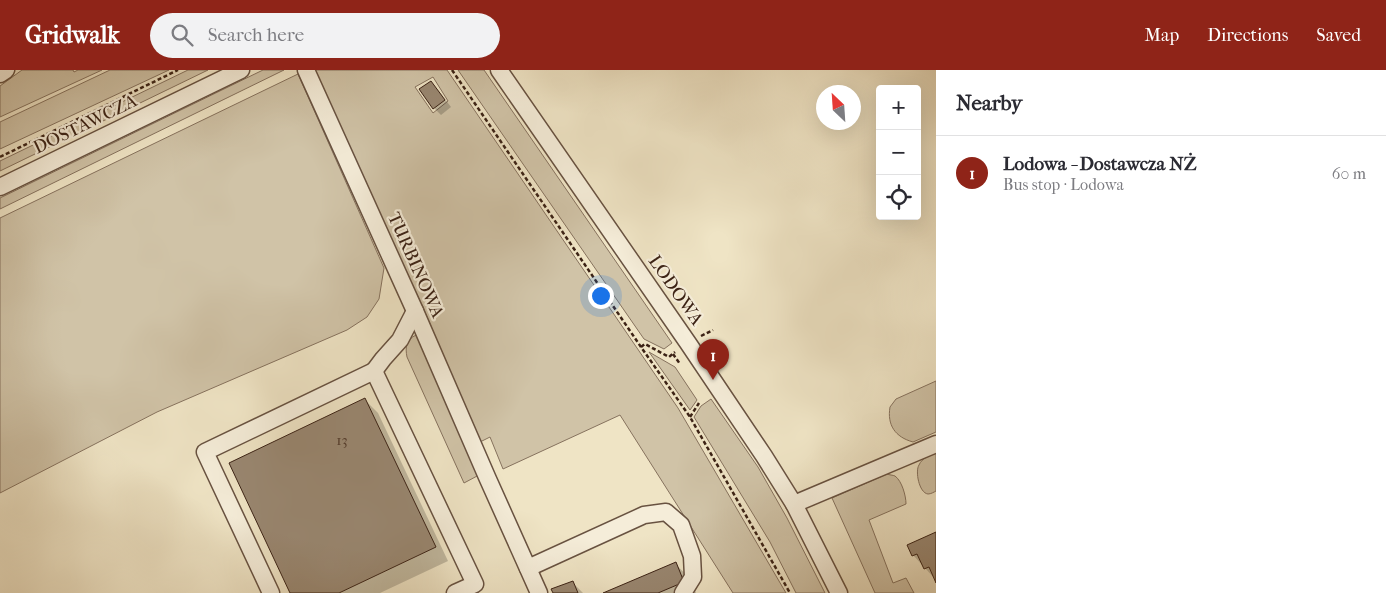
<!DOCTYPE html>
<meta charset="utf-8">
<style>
:root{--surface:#fff;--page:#f2f2f3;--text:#2b2b33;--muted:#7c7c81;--line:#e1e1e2;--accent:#8f2418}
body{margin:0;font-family:"IM FELL French Canon",serif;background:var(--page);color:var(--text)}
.controls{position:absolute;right:15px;top:15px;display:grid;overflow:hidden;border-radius:5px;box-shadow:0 5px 20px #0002}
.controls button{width:45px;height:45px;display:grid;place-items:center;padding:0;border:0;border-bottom:1px solid var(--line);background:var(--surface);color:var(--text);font:25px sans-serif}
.compass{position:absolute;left:816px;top:15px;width:45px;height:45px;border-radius:50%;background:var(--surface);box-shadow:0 5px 20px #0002;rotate:335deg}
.you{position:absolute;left:600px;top:225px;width:18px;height:18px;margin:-12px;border:4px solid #fff;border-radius:50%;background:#1a73e8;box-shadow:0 0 0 8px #1a73e833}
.badge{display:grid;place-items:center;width:32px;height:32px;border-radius:50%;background:var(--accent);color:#fff;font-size:16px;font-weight:700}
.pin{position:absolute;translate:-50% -41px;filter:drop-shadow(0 1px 2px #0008)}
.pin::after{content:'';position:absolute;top:26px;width:18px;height:15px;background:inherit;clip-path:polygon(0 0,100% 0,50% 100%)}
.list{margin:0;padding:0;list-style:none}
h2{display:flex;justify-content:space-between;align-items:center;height:65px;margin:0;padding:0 20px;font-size:21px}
h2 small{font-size:16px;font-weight:400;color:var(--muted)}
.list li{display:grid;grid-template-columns:32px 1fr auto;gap:15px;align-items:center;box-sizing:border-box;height:75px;padding:0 20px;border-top:1px solid var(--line)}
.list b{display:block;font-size:19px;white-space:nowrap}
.list p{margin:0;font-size:16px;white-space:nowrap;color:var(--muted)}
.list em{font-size:16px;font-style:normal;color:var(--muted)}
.icon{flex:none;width:28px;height:28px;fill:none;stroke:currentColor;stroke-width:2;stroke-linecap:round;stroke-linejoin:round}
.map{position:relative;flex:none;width:936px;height:523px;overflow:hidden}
header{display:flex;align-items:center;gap:30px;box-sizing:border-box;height:70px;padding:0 25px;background:var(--accent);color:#fff}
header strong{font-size:24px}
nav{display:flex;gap:28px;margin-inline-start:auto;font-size:18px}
.search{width:350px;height:45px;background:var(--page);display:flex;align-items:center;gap:12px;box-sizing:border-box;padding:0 18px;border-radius:28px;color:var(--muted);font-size:19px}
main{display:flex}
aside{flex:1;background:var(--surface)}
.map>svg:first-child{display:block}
</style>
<header>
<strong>Gridwalk</strong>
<div class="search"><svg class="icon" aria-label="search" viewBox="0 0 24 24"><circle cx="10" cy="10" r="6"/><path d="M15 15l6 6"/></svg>Search here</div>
<nav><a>Map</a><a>Directions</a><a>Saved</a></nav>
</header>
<main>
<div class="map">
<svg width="936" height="523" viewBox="0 0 936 523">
<rect width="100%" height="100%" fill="#efe4c5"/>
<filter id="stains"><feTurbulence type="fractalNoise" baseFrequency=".004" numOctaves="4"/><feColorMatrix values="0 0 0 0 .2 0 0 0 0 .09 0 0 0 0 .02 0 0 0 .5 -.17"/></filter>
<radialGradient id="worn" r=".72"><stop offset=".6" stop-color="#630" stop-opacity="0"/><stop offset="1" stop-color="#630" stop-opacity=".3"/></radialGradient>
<g fill="#d0c3a7" stroke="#86725e" fill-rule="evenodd">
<path d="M22,0H73L74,2L78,0H102L0,47V16Z"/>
<path d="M110,0H169L0,79V52Z"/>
<path d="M188,0H208L0,101V91Z"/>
<path d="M263,0H284L0,139V128Z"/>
<path d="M314,0H447L678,338L786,523H733L620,345L503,399L490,367L480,372L424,240ZM433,7L448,31L433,43L415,17Z"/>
<path d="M458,0H484L672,273L664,279L644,269Z"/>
<path d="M298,4L384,198L379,229L367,247L347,260L157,342L0,423V148Z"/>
<path d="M416,265L419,269L479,405L464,413L407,287C405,277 406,270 416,265Z"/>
<path d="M649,282L675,297L697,330L690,340Z"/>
<path d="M936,311V362L913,372C895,367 887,355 890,337L896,329Z"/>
<path d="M711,329L758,397L787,448L825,523H796L770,472L694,347L701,336Z"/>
<path d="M936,383V421C934,422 931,424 928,424C919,423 915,401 919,395C922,388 929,386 936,383Z"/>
<path d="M887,404C889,405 893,405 895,406C902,411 906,426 906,434L869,450L893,513L906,508L914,523H875L832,428Z"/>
</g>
<g fill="#0003">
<path d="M431,13L438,20L451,37L441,45L434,38Z"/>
<path d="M365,330L378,343L448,491L380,523H292Z"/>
<path d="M936,464V510L913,485Z"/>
<path d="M675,494L689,507L696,523H606Z"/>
<path d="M572,512L583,523H554Z"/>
</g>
<g fill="#998771" stroke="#3b2215">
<path d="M431,11L445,30L433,39L419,19Z"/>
<path d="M365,328L436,477L339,523H290L229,393Z"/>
<path d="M936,462V513L929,497L924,499L917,484L912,486L907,475Z"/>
<path d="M676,492L684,512L658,523H603Z"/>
<path d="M573,511L578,523H553L551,519Z"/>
</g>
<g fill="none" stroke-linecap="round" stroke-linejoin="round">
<defs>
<g id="minor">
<path d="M306,0L415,241L487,407L539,523"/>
<path d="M499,0L688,273L764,386L794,434L839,523"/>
<path d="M0,4L6,0"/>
<path d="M0,117L241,0"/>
<path d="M374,301L383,289L400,270L415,241"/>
<path d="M794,434L936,374"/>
<path d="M528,498L644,445L666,442L681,455L692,486L693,507L683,523"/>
<path d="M271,523L205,382L374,301L475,514L455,523"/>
</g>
</defs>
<use href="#minor" stroke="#685241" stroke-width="19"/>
<g stroke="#3b2215" stroke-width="2.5" stroke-dasharray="4 2.5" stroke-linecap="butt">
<path d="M452,0L641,277L690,347L790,523"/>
<path d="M0,87L178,0"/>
<path d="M701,266L713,260"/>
<path d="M641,277L645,274L669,287L675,282"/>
<path d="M673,284L680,294"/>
<path d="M690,347L699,333"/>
</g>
<use href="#minor" stroke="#f5edd9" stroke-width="16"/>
</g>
<g text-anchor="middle" stroke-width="4.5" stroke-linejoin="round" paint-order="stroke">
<g font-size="15" fill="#523b2c">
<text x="342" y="375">13</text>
</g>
<g font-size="18" fill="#3b2215" stroke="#f5edd9">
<text transform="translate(85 54) rotate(-26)" y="6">DOSTAWCZA</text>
<text transform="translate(416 195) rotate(66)" y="6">TURBINOWA</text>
<text transform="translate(676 220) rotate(55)" y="6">LODOWA</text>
</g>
</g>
<rect width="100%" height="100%" filter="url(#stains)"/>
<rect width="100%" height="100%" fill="url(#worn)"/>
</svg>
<div class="controls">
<button>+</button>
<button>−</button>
<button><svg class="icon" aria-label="locate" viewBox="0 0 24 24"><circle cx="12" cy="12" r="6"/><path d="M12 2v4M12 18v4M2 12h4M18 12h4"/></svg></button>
</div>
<svg class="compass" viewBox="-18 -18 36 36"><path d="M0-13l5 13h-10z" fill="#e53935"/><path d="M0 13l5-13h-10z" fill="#7c7c81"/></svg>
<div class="you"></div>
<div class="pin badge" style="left:713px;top:310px">1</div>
</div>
<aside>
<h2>Nearby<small></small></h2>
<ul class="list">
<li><span class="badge">1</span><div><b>Lodowa - Dostawcza NŻ</b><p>Bus stop · Lodowa</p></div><em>60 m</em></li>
</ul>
</aside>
</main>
